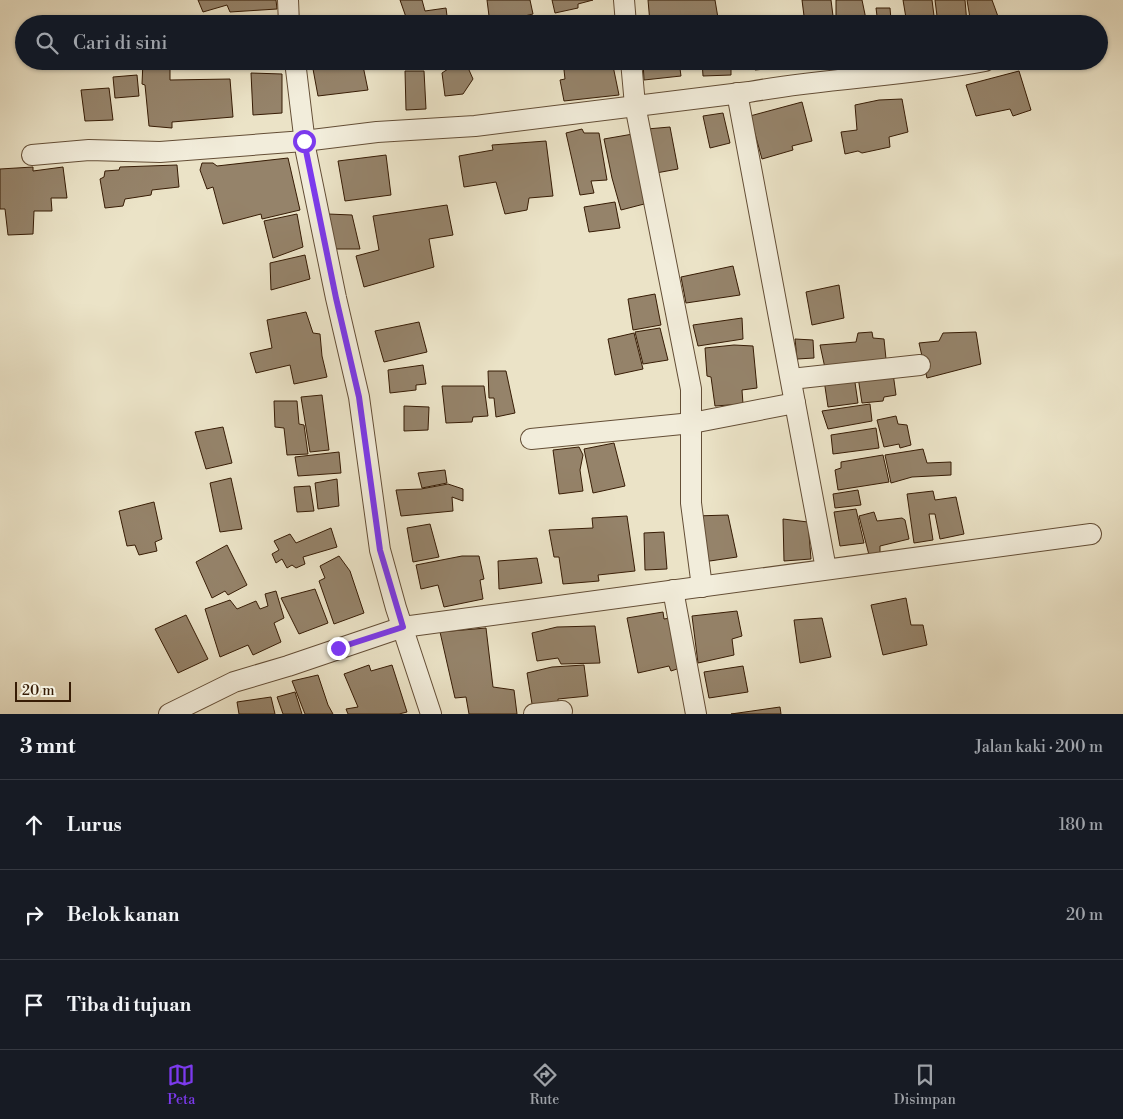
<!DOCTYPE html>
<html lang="id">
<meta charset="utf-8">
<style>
:root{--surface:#171b24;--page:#20242c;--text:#f1f3f6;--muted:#9ea1a6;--line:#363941;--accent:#7c3aed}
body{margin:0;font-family:"Libre Bodoni",serif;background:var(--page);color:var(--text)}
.scale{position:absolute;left:15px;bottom:12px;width:56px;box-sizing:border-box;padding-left:5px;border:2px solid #371c05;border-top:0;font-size:14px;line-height:18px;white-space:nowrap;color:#371c05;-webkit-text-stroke:4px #f2eddb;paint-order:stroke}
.stop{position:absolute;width:15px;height:15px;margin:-11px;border:4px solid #7c3aed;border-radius:50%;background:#fff}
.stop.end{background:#7c3aed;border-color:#fff;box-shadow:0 1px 5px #0008}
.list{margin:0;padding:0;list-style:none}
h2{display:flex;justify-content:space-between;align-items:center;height:65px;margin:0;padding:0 20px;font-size:21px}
h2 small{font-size:16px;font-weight:400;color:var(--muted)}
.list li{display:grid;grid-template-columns:32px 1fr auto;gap:15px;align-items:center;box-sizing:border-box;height:90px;padding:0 20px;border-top:1px solid var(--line)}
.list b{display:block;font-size:19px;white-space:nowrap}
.list em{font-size:16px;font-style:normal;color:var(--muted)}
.icon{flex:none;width:28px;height:28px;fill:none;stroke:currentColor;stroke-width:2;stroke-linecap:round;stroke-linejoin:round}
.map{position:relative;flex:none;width:1123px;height:714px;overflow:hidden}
.search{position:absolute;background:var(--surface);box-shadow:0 1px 4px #0004;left:15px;right:15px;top:15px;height:55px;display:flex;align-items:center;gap:12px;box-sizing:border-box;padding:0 18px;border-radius:28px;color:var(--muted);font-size:19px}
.sheet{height:335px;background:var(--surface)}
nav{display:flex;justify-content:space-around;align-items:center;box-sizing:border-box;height:70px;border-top:1px solid var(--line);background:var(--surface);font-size:14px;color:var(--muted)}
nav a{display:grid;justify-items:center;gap:2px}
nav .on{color:var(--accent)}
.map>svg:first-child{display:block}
</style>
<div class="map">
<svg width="1123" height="714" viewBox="0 0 1123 714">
<rect width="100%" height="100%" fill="#ebe3c7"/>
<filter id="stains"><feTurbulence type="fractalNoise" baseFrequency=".004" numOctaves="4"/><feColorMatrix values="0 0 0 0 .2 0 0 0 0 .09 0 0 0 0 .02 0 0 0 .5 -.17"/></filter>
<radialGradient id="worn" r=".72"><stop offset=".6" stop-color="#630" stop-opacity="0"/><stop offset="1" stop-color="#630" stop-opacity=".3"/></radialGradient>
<g fill="#95836a" stroke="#371c05">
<path d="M198,0H276L277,9L230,12L227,5L203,12Z"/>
<path d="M400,0H422L425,11L446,8L448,24H413L411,19L407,20Z"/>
<path d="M487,0H530L533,14L516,18L515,24H490Z"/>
<path d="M552,0H593L578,4V8L555,13Z"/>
<path d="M648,0H715L719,24H676L675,17H663V23H650Z"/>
<path d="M802,0H831L834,24H805Z"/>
<path d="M836,0H862L867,24H836Z"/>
<path d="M903,0H932L935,24H907Z"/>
<path d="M935,0H965L967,24H938Z"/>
<path d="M967,0H992L1000,22L971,24Z"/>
<path d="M876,8H890L891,20L904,19L905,24H878Z"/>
<path d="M801,20L802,24H772L773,21Z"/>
<path d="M143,61L170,62V80L230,79L233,117L172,122V128L149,126L145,85L142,84Z"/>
<path d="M317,61H362L368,90L318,96L313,69L317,66Z"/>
<path d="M455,61H465L473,79L463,94L445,96L442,73L448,69L447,64Z"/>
<path d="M563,61H612L619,95L564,101L560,80L565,79Z"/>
<path d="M643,61H679L681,76L644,80Z"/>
<path d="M702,61H731V75L703,76Z"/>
<path d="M754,61H775L776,68L755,70Z"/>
<path d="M405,71H424L426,109L406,110Z"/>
<path d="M1019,71L1031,110L1013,116L1010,109L976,116L966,85Z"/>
<path d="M251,73L282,74V113L253,115Z"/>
<path d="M137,75L139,96L115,98L113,77Z"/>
<path d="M109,88L113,120L85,121L81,90Z"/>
<path d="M902,99L908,132L889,137L890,147L862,153L858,151L845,154L841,132L857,130L855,105L879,100Z"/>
<path d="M802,102L812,141L792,146L793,150L762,159L750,116Z"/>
<path d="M723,113L730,143L710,148L703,116Z"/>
<path d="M670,127L678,169L656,173L647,129Z"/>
<path d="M582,129L584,133H599L607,180L591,181L594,193L580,195L566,133Z"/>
<path d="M633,134L648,203L621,210L612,178L604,139Z"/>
<path d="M546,141L553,196L529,198L527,210L505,214L496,182L464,187L459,156L493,150L492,145Z"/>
<path d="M386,155L391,195L345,201L338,161Z"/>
<path d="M288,158L300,210L262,219L261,214L223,224L213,187L207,189L200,170L202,163H213L217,166Z"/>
<path d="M177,165L179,187L152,190L151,195L125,199L123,206L105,208L100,179L104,177L105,171L119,170L120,167Z"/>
<path d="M33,167V171L63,167L67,198H51L52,211H34L33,234L8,235L5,209H0V169Z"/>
<path d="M615,202L620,228L589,232L584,207Z"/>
<path d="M447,205L453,235L429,239L434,267L364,287L356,256L379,250L373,216Z"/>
<path d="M297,214L303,247L273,258L264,221Z"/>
<path d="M328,214L352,215L360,249H334Z"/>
<path d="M305,255L310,279L271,290L270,263Z"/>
<path d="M733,266L740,295L686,303L681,277Z"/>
<path d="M839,285L844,318L812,325L806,292Z"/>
<path d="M655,294L661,325L633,330L628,299Z"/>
<path d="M306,312L313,333L320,334L322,356L327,377L294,384L290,365L256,373L250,353L272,348L267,320Z"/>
<path d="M742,318L743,339L698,346L693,325Z"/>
<path d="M419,322L427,352L384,362L375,331Z"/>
<path d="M660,328L668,360L643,364L635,332Z"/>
<path d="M872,332L873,338L884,339L886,359L825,368L820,345L856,342L858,333Z"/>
<path d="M976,332L981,364L927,378L919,343L939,341L943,333Z"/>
<path d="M634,333L643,369L615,375L608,339Z"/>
<path d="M795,339L813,340L814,358L797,359Z"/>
<path d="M734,345L753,346L757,388L742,390L743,404L715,406L711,377L707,376L705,348Z"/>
<path d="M423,365L426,384L416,385V390L390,393L388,370Z"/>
<path d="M488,371H506L515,413L496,417L494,398H489Z"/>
<path d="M893,373L896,395L884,397L883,401L862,403L858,377Z"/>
<path d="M854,376L858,403L828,407L824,380Z"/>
<path d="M442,386H484L488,416L473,417L472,422L446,423Z"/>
<path d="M322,395L329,450L310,452L301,397Z"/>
<path d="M274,401H297L299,424L304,425L308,454L287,455L284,428L275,427Z"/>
<path d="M870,404L872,421L828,429L822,411Z"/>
<path d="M404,406L429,407L428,430L404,431Z"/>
<path d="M896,416L898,424L907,425L911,445L900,448L899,444L884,447L877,420Z"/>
<path d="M223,427L232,463L206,469L195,432Z"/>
<path d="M876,428L879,448L833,454L831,435Z"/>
<path d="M614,443L625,486L593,493L584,449Z"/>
<path d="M579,447L583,455L580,470L583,491L559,494L553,450Z"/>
<path d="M923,449L927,463L951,462V475L912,477L891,483L885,455Z"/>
<path d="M339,452L341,473L298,476L295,457Z"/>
<path d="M883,455L889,482L838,490L835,470L841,468V462Z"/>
<path d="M445,470L447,483L422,488L418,473Z"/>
<path d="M231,478L242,529L220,532L210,483Z"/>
<path d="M337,479L339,506L318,509L315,483Z"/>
<path d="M448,484L463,489V501L452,497L453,511L401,516L396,490L421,489Z"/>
<path d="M310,486L314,511L297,512L294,487Z"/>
<path d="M858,490L861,505L835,508L833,494Z"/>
<path d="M933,491L935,500L956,497L964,534L940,539L935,514H929L933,540L914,543L907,494Z"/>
<path d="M154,502L162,539L155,542L157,551L139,555L135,545L127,546L119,511Z"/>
<path d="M856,509L864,543L840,546L834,512Z"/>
<path d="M874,512L877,521L902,518L905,520L909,539L880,546V553L869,555L859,516Z"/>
<path d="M728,515L737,557L703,562L695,516Z"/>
<path d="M627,516L635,571L598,575L599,581L563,584L559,557H554L549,530L593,528L592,518Z"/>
<path d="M783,519L808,522L811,559L784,561Z"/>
<path d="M430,524L439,557L413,562L407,528Z"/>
<path d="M331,528L337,547L303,557L305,564L296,568L292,565L287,568L282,559L276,563L272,554L279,550L274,541L290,534L296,543Z"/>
<path d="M664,532L667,569L645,570L644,533Z"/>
<path d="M227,545L247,585L228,595L225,591L212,598L196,562Z"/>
<path d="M339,556L350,571L364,613L334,624L319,581L325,578L320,566Z"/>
<path d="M462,556H479L484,579L480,580L483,599L444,607L438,585L421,589L416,565Z"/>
<path d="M537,558L542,583L499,589L498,561Z"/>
<path d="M315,589L328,623L299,634L281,598Z"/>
<path d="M276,591L284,618L274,623L281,642L253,655L248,645L220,657L205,609L230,600L237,609L256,601L260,609L268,606L265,594Z"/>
<path d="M906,598L911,625H923L927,645L883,655L871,605Z"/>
<path d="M737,611L742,636L732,639L734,655L698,663L692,616Z"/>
<path d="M663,612L664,619L677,617L686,666L671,671L669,666L638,673L627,618Z"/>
<path d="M186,615L208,659L178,673L155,629Z"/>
<path d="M822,618L831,657L800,663L794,620Z"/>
<path d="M595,626L600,663L561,664L558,658L537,661L532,633L557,627Z"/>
<path d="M486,628L493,687L514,690L517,714H469L466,697L455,698L440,632Z"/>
<path d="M369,665L371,671L392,665L407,712L399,714H348L346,709L358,707L344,674Z"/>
<path d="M584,665L588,696L558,699V708L533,710L527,673L552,667Z"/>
<path d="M743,666L748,692L709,698L704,672Z"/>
<path d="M318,675L328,705L333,714H305L292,681Z"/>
<path d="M295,692L302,714H283L277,697Z"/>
<path d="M271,697L275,714H239L237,702Z"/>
<path d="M780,707L781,714H731Z"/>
</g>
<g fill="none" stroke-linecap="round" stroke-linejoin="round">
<defs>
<g id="minor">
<path d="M288,0L289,24"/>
<path d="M624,0L626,24"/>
<path d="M295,61L306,152L336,298L359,397L380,550L396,608L431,714"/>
<path d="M631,61L635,105L691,389V503L702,587"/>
<path d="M737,93L826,569"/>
<path d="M32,155L89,150L160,152L304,141L377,132L475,126L749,92C827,78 907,76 985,61"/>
<path d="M791,379L920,365"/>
<path d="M531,439L692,423L795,403"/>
<path d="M673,590L696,714"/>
<path d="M169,714L234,682L288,666L403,627L1091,534"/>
<path d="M534,714L562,711"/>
</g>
</defs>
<use href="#minor" stroke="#644e36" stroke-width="22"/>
<use href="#minor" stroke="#f2eddb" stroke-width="20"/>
</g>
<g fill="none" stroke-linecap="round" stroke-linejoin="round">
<path stroke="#7c3aed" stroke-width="6" d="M304,141L336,298L359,397L380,550L403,627L338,648"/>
</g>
<rect width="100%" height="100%" filter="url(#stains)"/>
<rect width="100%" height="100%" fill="url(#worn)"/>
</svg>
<div class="scale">20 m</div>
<div class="stop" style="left:304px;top:141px"></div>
<div class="stop end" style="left:338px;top:648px"></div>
<div class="search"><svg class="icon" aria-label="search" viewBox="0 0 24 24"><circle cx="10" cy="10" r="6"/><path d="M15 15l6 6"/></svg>Cari di sini</div>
</div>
<section class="sheet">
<h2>3 mnt<small>Jalan kaki · 200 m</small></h2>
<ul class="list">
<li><svg class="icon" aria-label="ahead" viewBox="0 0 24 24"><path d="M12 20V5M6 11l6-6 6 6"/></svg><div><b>Lurus</b></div><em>180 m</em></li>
<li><svg class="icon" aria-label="right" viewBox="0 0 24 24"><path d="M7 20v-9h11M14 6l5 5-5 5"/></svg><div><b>Belok kanan</b></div><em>20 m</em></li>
<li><svg class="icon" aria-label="arrive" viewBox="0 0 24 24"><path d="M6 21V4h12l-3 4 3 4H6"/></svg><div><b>Tiba di tujuan</b></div></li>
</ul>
</section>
<nav>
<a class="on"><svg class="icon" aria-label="map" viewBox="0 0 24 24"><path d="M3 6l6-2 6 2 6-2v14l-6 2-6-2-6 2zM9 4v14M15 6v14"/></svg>Peta</a>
<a><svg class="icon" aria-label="directions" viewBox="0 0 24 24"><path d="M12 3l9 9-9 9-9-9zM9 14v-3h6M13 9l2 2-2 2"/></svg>Rute</a>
<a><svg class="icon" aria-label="saved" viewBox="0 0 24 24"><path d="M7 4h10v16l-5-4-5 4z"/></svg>Disimpan</a>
</nav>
